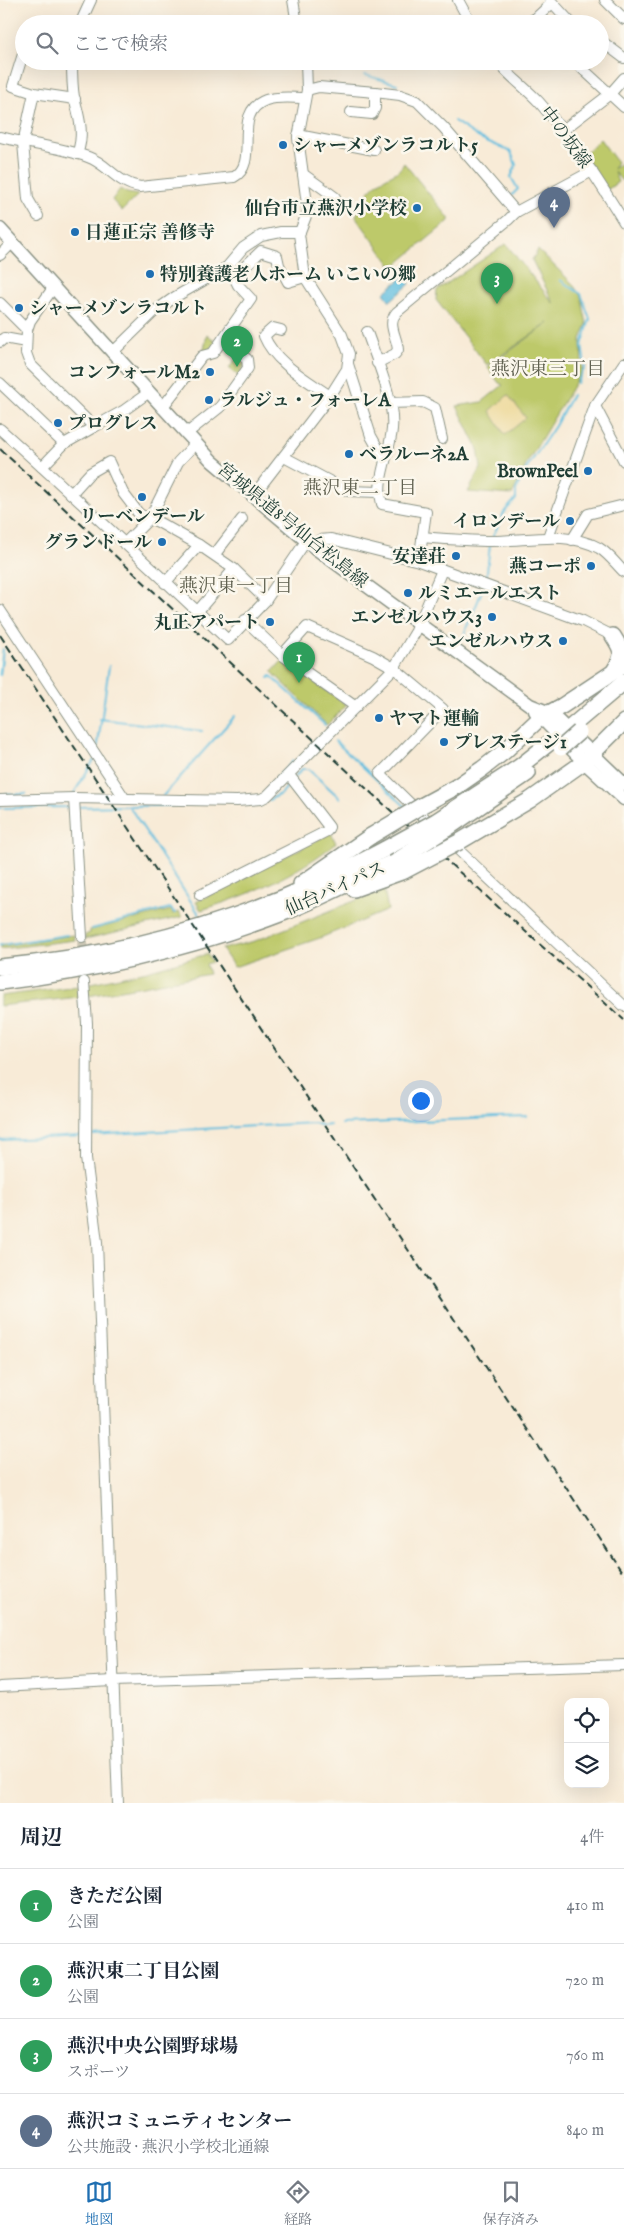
<!DOCTYPE html>
<html lang="ja">
<meta charset="utf-8">
<style>
:root{--surface:#fff;--page:#f6f6f7;--text:#1f2937;--muted:#747a83;--line:#e0e1e3;--accent:#1f6fb2}
body{margin:0;font-family:"IM FELL English","Noto Serif JP",serif;background:var(--page);color:var(--text)}
.controls{position:absolute;right:15px;bottom:15px;display:grid;overflow:hidden;border-radius:10px;box-shadow:0 5px 20px #0002}
.controls button{width:45px;height:45px;display:grid;place-items:center;padding:0;border:0;border-bottom:1px solid var(--line);background:var(--surface);color:var(--text);font:25px sans-serif}
.you{position:absolute;left:420px;top:1100px;width:18px;height:18px;margin:-12px;border:4px solid #fff;border-radius:50%;background:#1a73e8;box-shadow:0 0 0 8px #1a73e833}
.badge{display:grid;place-items:center;width:32px;height:32px;border-radius:50%;background:var(--accent);color:#fff;font-size:16px;font-weight:700}
.pin{position:absolute;translate:-50% -41px;filter:drop-shadow(0 1px 2px #0008)}
.pin::after{content:'';position:absolute;top:26px;width:18px;height:15px;background:inherit;clip-path:polygon(0 0,100% 0,50% 100%)}
.list{margin:0;padding:0;list-style:none}
h2{display:flex;justify-content:space-between;align-items:center;height:65px;margin:0;padding:0 20px;font-size:21px}
h2 small{font-size:16px;font-weight:400;color:var(--muted)}
.list li{display:grid;grid-template-columns:32px 1fr auto;gap:15px;align-items:center;box-sizing:border-box;height:75px;padding:0 20px;border-top:1px solid var(--line)}
.list b{display:block;font-size:19px;white-space:nowrap}
.list p{margin:0;font-size:16px;white-space:nowrap;color:var(--muted)}
.list em{font-size:16px;font-style:normal;color:var(--muted)}
.icon{flex:none;width:28px;height:28px;fill:none;stroke:currentColor;stroke-width:2;stroke-linecap:round;stroke-linejoin:round}
.map{position:relative;flex:none;width:624px;height:1803px;overflow:hidden}
.search{position:absolute;background:var(--surface);box-shadow:0 5px 20px #0002;left:15px;right:15px;top:15px;height:55px;display:flex;align-items:center;gap:12px;box-sizing:border-box;padding:0 18px;border-radius:28px;color:var(--muted);font-size:19px}
.sheet{height:365px;background:var(--surface)}
nav{display:flex;justify-content:space-around;align-items:center;box-sizing:border-box;height:70px;border-top:1px solid var(--line);background:var(--surface);font-size:14px;color:var(--muted)}
nav a{display:grid;justify-items:center;gap:2px}
nav .on{color:var(--accent)}
.map>svg:first-child{display:block}
</style>
<div class="map">
<svg width="624" height="1803" viewBox="0 0 624 1803">
<rect width="100%" height="100%" fill="#fbf7ec"/>
<filter id="ink" filterUnits="userSpaceOnUse"><feTurbulence type="fractalNoise" baseFrequency=".02" numOctaves="2"/><feDisplacementMap in="SourceGraphic" scale="10" xChannelSelector="R" yChannelSelector="G"/><feConvolveMatrix kernelMatrix="1 2 1 2 8 2 1 2 1" color-interpolation-filters="sRGB"/></filter>
<filter id="wash" filterUnits="userSpaceOnUse"><feTurbulence type="fractalNoise" baseFrequency=".0096" numOctaves="4" result="noise"/><feDisplacementMap in="SourceGraphic" scale="20" xChannelSelector="R" yChannelSelector="G"/><feGaussianBlur stdDeviation="1.12" result="paint"/><feColorMatrix in="noise" values="0 0 0 0 0 0 0 0 0 0 0 0 0 0 0 0 0 1.4 0 .05"/><feComposite in="paint" operator="in"/></filter>
<g filter="url(#wash)">
<rect width="100%" height="100%" fill="#f8ebd7"/>
<g fill="#bdc96b" stroke="#6e8350">
<path d="M600,139L617,162L613,169L624,161V179L622,181L614,172L618,182L607,190L583,156Z"/>
<path d="M404,163L449,218V221L397,264L391,265L356,217C360,203 367,190 379,182C388,175 399,174 404,163Z"/>
<path d="M120,189L127,193L138,195L122,211L112,200Z"/>
<path d="M506,244L554,304L532,260L538,250L571,282L581,296L587,324L581,339L582,371L527,463L512,495L468,492L481,468L478,449L457,406L482,402L503,385L499,383L488,368L489,366L549,323L487,365L436,300L437,290Z"/>
<path d="M207,334L216,342L210,350L205,351L203,350L205,345Z"/>
<path d="M239,355L245,365L239,376L229,368Z"/>
<path d="M283,660L347,705L327,725L272,672Z"/>
<path d="M331,833L336,843C298,874 248,896 201,910L196,902Z"/>
<path d="M384,889L388,910L320,938L234,967L222,949L255,941Z"/>
<path d="M171,910L173,914L179,912L182,917L85,939V935L90,933V930Z"/>
<path d="M74,935L75,940L0,949V946Z"/>
<path d="M207,954L212,962L206,964L209,974L88,996L87,984L147,971Z"/>
<path d="M78,986L79,997L0,1006V996Z"/>
</g>
<path fill="#eeda9e" stroke="#868c69" d="M508,395L526,418L505,435L490,411Z"/>
<path fill="#60bedf" stroke="#407e8a" d="M404,276L410,284L390,301L384,293Z"/>
<g fill="none" stroke-linecap="round" stroke-linejoin="round">
<g stroke="#60bedf" stroke-width="2">
<path d="M365,75L397,84"/>
<path d="M454,121L478,137L511,152L516,165L511,177L518,189L512,195"/>
<path d="M560,280L581,294L590,319L582,345L585,367L577,383"/>
<path d="M493,536L505,511L516,499V490L525,471L555,426L572,395"/>
<path d="M486,580L490,545"/>
<path d="M464,636C468,619 478,606 482,589"/>
<path d="M0,675L3,649"/>
<path d="M269,678L271,676L325,725"/>
<path d="M100,719L202,731"/>
<path d="M335,741L407,808"/>
<path d="M97,751L109,666"/>
<path d="M295,777L302,769H308L340,798"/>
<path d="M276,780L293,761"/>
<path d="M74,793L94,760"/>
<path d="M0,795L26,794"/>
<path d="M163,796L235,716"/>
<path d="M269,800L282,793L290,783"/>
<path d="M188,805L129,806L199,914"/>
<path d="M77,807L128,806"/>
<path d="M0,808L70,807"/>
<path d="M92,929L170,908L175,913"/>
<path d="M0,945L67,935"/>
<path d="M341,1124L527,1117"/>
<path d="M90,1135L314,1123L323,1126L330,1125"/>
<path d="M0,1140L83,1136"/>
</g>
</g>
</g>
<g filter="url(#ink)">
<g fill="none" stroke-linecap="round" stroke-linejoin="round">
<path stroke="#cdc8b6" stroke-width="10" stroke-dasharray="10 5" stroke-linecap="butt" d="M82,937L84,982"/>
<defs>
<g id="minor">
<path d="M293,0L297,24"/>
<path d="M458,0L471,24"/>
<path d="M550,0L572,24"/>
<path d="M605,0L624,19"/>
<path d="M80,24L91,0"/>
<path d="M526,24L536,18L551,4"/>
<path d="M600,40L624,58"/>
<path d="M24,51L13,86L34,93L75,99"/>
<path d="M72,61C72,73 72,85 74,97C79,117 85,134 77,154"/>
<path d="M497,61C509,76 526,88 539,102C572,139 598,180 624,222"/>
<path d="M574,61L624,107"/>
<path d="M307,90L319,87L375,92L400,95L417,101L444,128L516,212L592,171"/>
<path d="M34,93L23,143L28,199L38,216"/>
<path d="M351,112L372,114L375,108V92"/>
<path d="M563,130L610,94L624,78"/>
<path d="M298,135L374,150"/>
<path d="M0,137C29,144 60,147 88,157C108,164 116,183 140,187L234,177C261,162 230,113 266,100C278,96 292,98 305,98"/>
<path d="M303,174L335,197"/>
<path d="M0,255L12,243"/>
<path d="M0,303L27,330L26,353L30,364L94,427L64,444L42,467"/>
<path d="M27,330L30,321L53,288"/>
<path d="M281,330L273,328L264,336C275,363 307,380 330,396"/>
<path d="M367,332C376,359 395,400 392,429C390,454 375,479 382,504L426,512L419,561"/>
<path d="M0,342L4,338L26,342"/>
<path d="M112,353L155,311L175,297L227,267L243,248L261,236L281,232H300"/>
<path d="M377,363L395,354L398,350C397,336 386,324 397,312L508,220L516,212"/>
<path d="M348,364L371,436L385,461"/>
<path d="M0,383L64,444"/>
<path d="M389,403L423,402L435,408L442,439"/>
<path d="M595,406L624,461"/>
<path d="M162,408L202,356L213,353L251,299L238,285L234,277L261,251L277,256L279,265L288,282L305,277"/>
<path d="M94,427L123,411L148,393"/>
<path d="M0,429C77,498 152,569 228,640L266,600L234,569L197,612"/>
<path d="M186,434L220,407L248,368L247,359L223,339"/>
<path d="M284,457L348,491L379,492"/>
<path d="M71,494L90,473L109,462L123,493L139,514L158,522L199,545"/>
<path d="M253,496L330,396L347,369L349,354L342,335L305,277L299,234L308,211L298,138L307,90L306,61"/>
<path d="M422,537C446,539 469,541 492,541C528,541 566,530 599,548C609,554 616,564 624,572"/>
<path d="M548,537L595,406L624,363"/>
<path d="M572,540L588,514L624,505"/>
<path d="M124,544L150,518L178,462L195,444"/>
<path d="M315,548L320,540L331,539L419,561L583,621L613,636"/>
<path d="M215,554L242,519"/>
<path d="M165,583L199,545L234,569"/>
<path d="M266,600L306,541"/>
<path d="M0,610L125,799"/>
<path d="M245,620L282,655L356,707"/>
<path d="M282,655L307,627L373,656L394,668L443,709L380,774L434,827"/>
<path d="M74,798L82,937"/>
<path d="M0,800L74,798L237,801L261,799L267,796L394,668L416,631L442,570"/>
<path d="M450,842L624,1006"/>
<path d="M200,895L327,831L329,827L289,775"/>
<path d="M84,982L87,1023L86,1158L97,1242L118,1803"/>
<path d="M0,1687L113,1681L624,1665"/>
</g>
<g id="major">
<path d="M0,229L212,461L315,548L530,705L550,713L624,784"/>
<path d="M535,711L584,762L624,799"/>
</g>
<g id="highway">
<path d="M613,636C623,651 624,655 614,671"/>
<path d="M572,726L624,682"/>
<path d="M421,806L456,787L482,769L505,751L540,718L562,706L624,665"/>
<path d="M436,821L519,767L553,740"/>
<path d="M445,830L528,773"/>
<path d="M459,842L530,800L584,762L624,722"/>
<path d="M301,884L371,836"/>
<path d="M354,889L404,871"/>
<path d="M0,967C136,954 266,914 385,849"/>
<path d="M0,982C99,970 195,947 288,911C325,896 362,876 399,859"/>
</g>
</defs>
<use href="#minor" stroke="#8c9486" stroke-width="12"/>
<use href="#major" stroke="#8c9486" stroke-width="15"/>
<use href="#highway" stroke="#8c9486" stroke-width="18"/>
<use href="#minor" stroke="#fff" stroke-width="10"/>
<use href="#major" stroke="#fff" stroke-width="12"/>
<use href="#highway" stroke="#fff" stroke-width="15"/>
<g stroke="#1f3d34" stroke-width="2" stroke-dasharray="8 4" stroke-linecap="butt">
<path d="M0,449L368,790L624,1020"/>
<path d="M0,635L624,1575"/>
</g>
<defs>
<g id="highway-bridge">
<path d="M561,748L579,732"/>
<path d="M371,836L421,806"/>
<path d="M385,849L436,821"/>
<path d="M399,859L445,830"/>
<path d="M404,871L459,842"/>
</g>
</defs>
<use href="#highway-bridge" stroke="#8c9486" stroke-width="18" stroke-linecap="butt"/>
<use href="#highway-bridge" stroke="#fff" stroke-width="15"/>
</g>
</g>
<g fill="#1f6fb2" stroke="#fbf7ec" stroke-width="2">
<circle cx="283" cy="145" r="5"/>
<circle cx="417" cy="208" r="5"/>
<circle cx="75" cy="232" r="5"/>
<circle cx="150" cy="274" r="5"/>
<circle cx="19" cy="308" r="5"/>
<circle cx="210" cy="372" r="5"/>
<circle cx="209" cy="400" r="5"/>
<circle cx="58" cy="423" r="5"/>
<circle cx="349" cy="454" r="5"/>
<circle cx="588" cy="471" r="5"/>
<circle cx="142" cy="497" r="5"/>
<circle cx="570" cy="521" r="5"/>
<circle cx="162" cy="542" r="5"/>
<circle cx="456" cy="556" r="5"/>
<circle cx="591" cy="566" r="5"/>
<circle cx="408" cy="593" r="5"/>
<circle cx="492" cy="617" r="5"/>
<circle cx="270" cy="622" r="5"/>
<circle cx="563" cy="641" r="5"/>
<circle cx="379" cy="718" r="5"/>
<circle cx="444" cy="742" r="5"/>
</g>
<g text-anchor="middle" stroke-width="5" stroke-linejoin="round" paint-order="stroke">
<g font-size="18" fill="#1f3d34" stroke="#fbf7ec">
<text transform="translate(566 137) rotate(53)" y="6">中の坂線</text>
<text transform="translate(293 525) rotate(39)" y="6">宮城県道8号仙台松島線</text>
<text transform="translate(335 888) rotate(-24)" y="6">仙台バイパス</text>
</g>
<g font-size="18" font-weight="bold" fill="#1f3d34" stroke="#fbf7ec" text-anchor="start">
<text x="293" y="151">シャーメゾンラコルト5</text>
<text x="407" y="214" text-anchor="end">仙台市立燕沢小学校</text>
<text x="85" y="238">日蓮正宗 善修寺</text>
<text x="160" y="280">特別養護老人ホーム いこいの郷</text>
<text x="29" y="314">シャーメゾンラコルト</text>
<text x="200" y="378" text-anchor="end">コンフォールM2</text>
<text x="219" y="406">ラルジュ・フォーレA</text>
<text x="68" y="429">プログレス</text>
<text x="359" y="460">ベラルーネ2A</text>
<text x="578" y="477" text-anchor="end">BrownPeel</text>
<text x="142" y="522" text-anchor="middle">リーベンデール</text>
<text x="560" y="527" text-anchor="end">イロンデール</text>
<text x="152" y="548" text-anchor="end">グランドール</text>
<text x="446" y="562" text-anchor="end">安達荘</text>
<text x="581" y="572" text-anchor="end">燕コーポ</text>
<text x="418" y="599">ルミエールエスト</text>
<text x="482" y="623" text-anchor="end">エンゼルハウス3</text>
<text x="260" y="628" text-anchor="end">丸正アパート</text>
<text x="553" y="647" text-anchor="end">エンゼルハウス</text>
<text x="389" y="724">ヤマト運輸</text>
<text x="454" y="748">プレステージ1</text>
</g>
<g font-size="19" fill="#606150" stroke="#fbf7ec">
<text x="548" y="375">燕沢東三丁目</text>
<text x="360" y="494">燕沢東二丁目</text>
<text x="236" y="592">燕沢東一丁目</text>
</g>
</g>
</svg>
<div class="controls">
<button><svg class="icon" aria-label="locate" viewBox="0 0 24 24"><circle cx="12" cy="12" r="6"/><path d="M12 2v4M12 18v4M2 12h4M18 12h4"/></svg></button>
<button><svg class="icon" aria-label="layers" viewBox="0 0 24 24"><path d="M12 4l9 5-9 5-9-5zM3 14l9 5 9-5"/></svg></button>
</div>
<div class="you"></div>
<div class="pin badge" style="left:299px;top:683px;background:#2e9e5b">1</div>
<div class="pin badge" style="left:237px;top:367px;background:#2e9e5b">2</div>
<div class="pin badge" style="left:497px;top:304px;background:#2e9e5b">3</div>
<div class="pin badge" style="left:554px;top:228px;background:#5c6f8a">4</div>
<div class="search"><svg class="icon" aria-label="search" viewBox="0 0 24 24"><circle cx="10" cy="10" r="6"/><path d="M15 15l6 6"/></svg>ここで検索</div>
</div>
<section class="sheet">
<h2>周辺<small>4件</small></h2>
<ul class="list">
<li><span class="badge" style="background:#2e9e5b">1</span><div><b>きただ公園</b><p>公園</p></div><em>410 m</em></li>
<li><span class="badge" style="background:#2e9e5b">2</span><div><b>燕沢東二丁目公園</b><p>公園</p></div><em>720 m</em></li>
<li><span class="badge" style="background:#2e9e5b">3</span><div><b>燕沢中央公園野球場</b><p>スポーツ</p></div><em>760 m</em></li>
<li><span class="badge" style="background:#5c6f8a">4</span><div><b>燕沢コミュニティセンター</b><p>公共施設 · 燕沢小学校北通線</p></div><em>840 m</em></li>
</ul>
</section>
<nav>
<a class="on"><svg class="icon" aria-label="map" viewBox="0 0 24 24"><path d="M3 6l6-2 6 2 6-2v14l-6 2-6-2-6 2zM9 4v14M15 6v14"/></svg>地図</a>
<a><svg class="icon" aria-label="directions" viewBox="0 0 24 24"><path d="M12 3l9 9-9 9-9-9zM9 14v-3h6M13 9l2 2-2 2"/></svg>経路</a>
<a><svg class="icon" aria-label="saved" viewBox="0 0 24 24"><path d="M7 4h10v16l-5-4-5 4z"/></svg>保存済み</a>
</nav>
